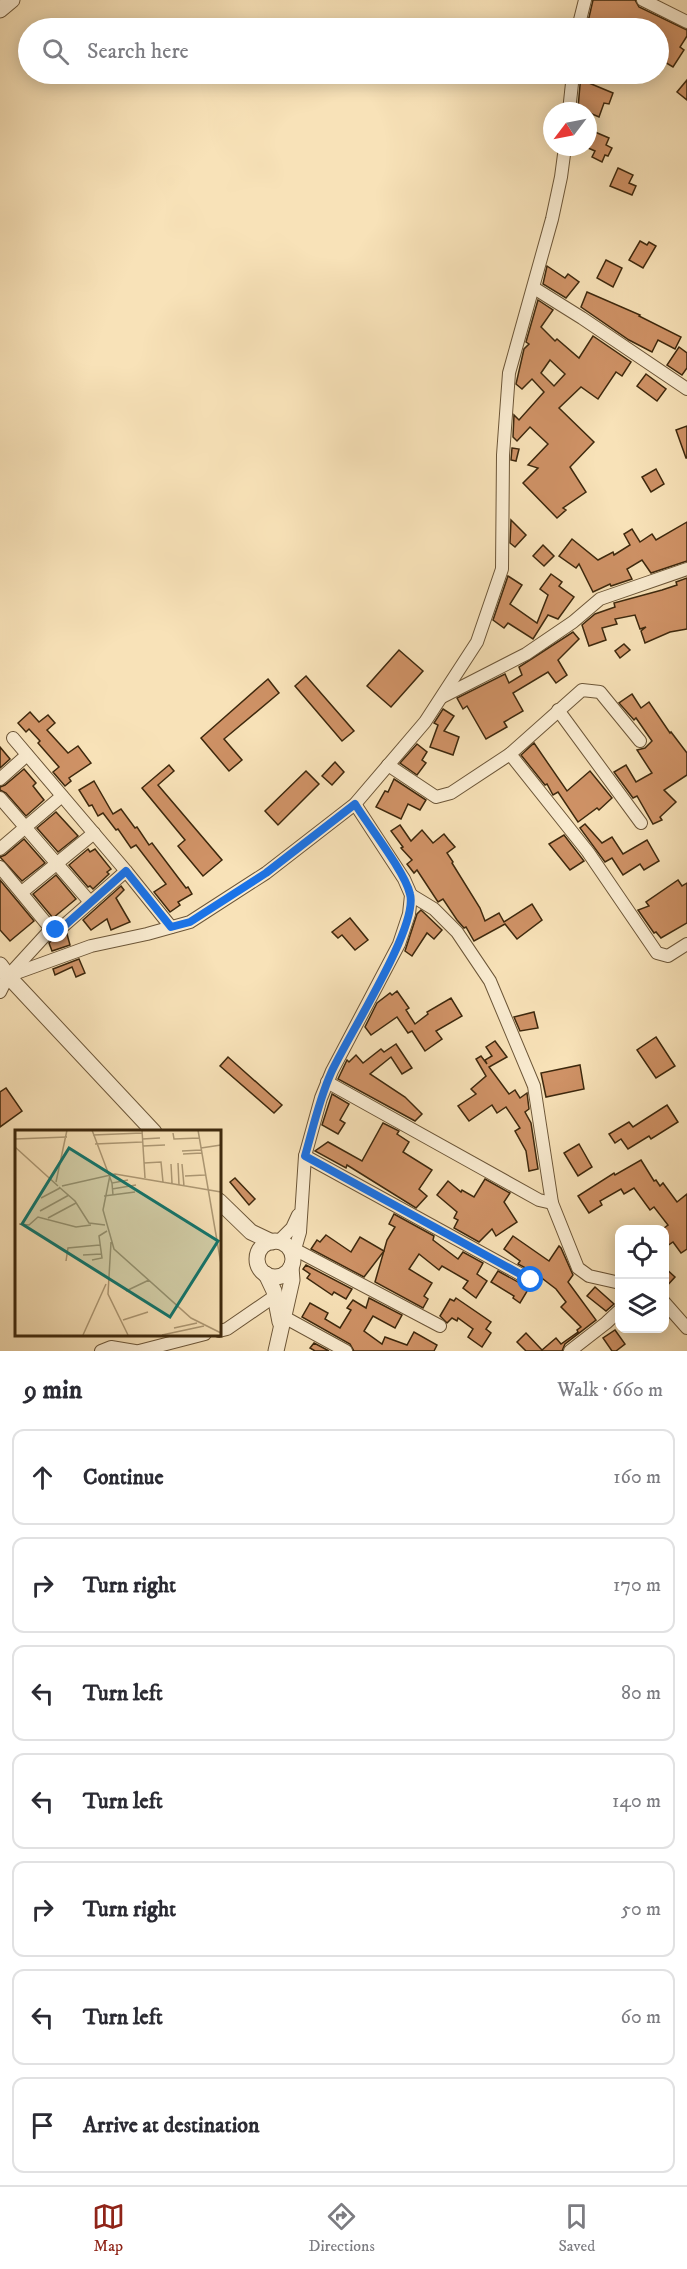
<!DOCTYPE html>
<meta charset="utf-8">
<style>
:root{--surface:#fff;--page:#f7f7f7;--text:#2b2b33;--muted:#7c7c81;--line:#e1e1e2;--accent:#8f2418}
body{margin:0;font-family:"IM FELL DW Pica",serif;background:var(--page);color:var(--text)}
.controls{position:absolute;right:18px;bottom:18px;display:grid;overflow:hidden;border-radius:12px;box-shadow:0 3px 15px #0003}
.controls button{width:54px;height:54px;display:grid;place-items:center;padding:0;border:0;border-bottom:2px solid var(--line);background:var(--surface);color:var(--text);font:30px sans-serif}
.compass{position:absolute;left:543px;top:102px;width:54px;height:54px;border-radius:50%;background:var(--surface);box-shadow:0 3px 15px #0003;rotate:238deg}
.stop{position:absolute;width:18px;height:18px;margin:-14px;border:4px solid #1a73e8;border-radius:50%;background:#fff}
.stop.end{background:#1a73e8;border-color:#fff;box-shadow:0 2px 6px #0008}
.list{margin:0;padding:0;list-style:none}
h2{display:flex;justify-content:space-between;align-items:center;height:78px;margin:0;padding:0 24px;font-size:26px}
h2 small{font-size:20px;font-weight:400;color:var(--muted)}
.list li{display:grid;grid-template-columns:39px 1fr auto;gap:18px;align-items:center;box-sizing:border-box;height:96px;margin:0 12px 12px;padding:0 12px;border:2px solid var(--line);border-radius:12px}
.list b{display:block;font-size:22px;white-space:nowrap}
.list em{font-size:20px;font-style:normal;color:var(--muted)}
.icon{flex:none;width:33px;height:33px;fill:none;stroke:currentColor;stroke-width:2;stroke-linecap:round;stroke-linejoin:round}
.map{position:relative;flex:none;width:687px;height:1351px;overflow:hidden}
.search{position:absolute;background:var(--surface);box-shadow:0 3px 15px #0003;left:18px;right:18px;top:18px;height:66px;display:flex;align-items:center;gap:15px;box-sizing:border-box;padding:0 21px;border-radius:33px;color:var(--muted);font-size:22px}
.sheet{height:834px;background:var(--surface)}
nav{display:flex;justify-content:space-around;align-items:center;box-sizing:border-box;height:84px;border-top:2px solid var(--line);background:var(--surface);font-size:16px;color:var(--muted)}
nav a{display:grid;justify-items:center;gap:3px}
nav .on{color:var(--accent)}
.map>svg:first-child{display:block}
</style>
<div class="map">
<svg width="687" height="1351" viewBox="0 0 687 1351">
<rect width="100%" height="100%" fill="#f8e2b8"/>
<filter id="stains"><feTurbulence type="fractalNoise" baseFrequency=".00333" numOctaves="4"/><feColorMatrix values="0 0 0 0 .2 0 0 0 0 .09 0 0 0 0 .02 0 0 0 .5 -.17"/></filter>
<radialGradient id="worn" r=".72"><stop offset=".6" stop-color="#630" stop-opacity="0"/><stop offset="1" stop-color="#630" stop-opacity=".3"/></radialGradient>
<g fill="#cf9266" stroke="#3d280d" stroke-width="1.5" fill-rule="evenodd">
<path d="M593,0H635L639,7L687,30V36L680,47L684,50L673,67L658,58V28H593L587,26Z"/>
<path d="M581,74H592L589,83L613,93L609,104L604,103L599,117L578,108Z"/>
<path d="M687,80V100L677,92Z"/>
<path d="M588,129L609,138L606,145L612,148L608,156L605,155L602,162L592,157L595,151L588,148Z"/>
<path d="M618,168L633,175L629,183L636,186L632,195L610,186Z"/>
<path d="M640,241L647,245L649,242L656,246L643,268L629,260Z"/>
<path d="M606,260L622,268L613,287L597,278Z"/>
<path d="M547,266L565,278L568,274L579,282L566,298L543,284Z"/>
<path d="M587,292L640,315L639,316L681,337L675,349L658,340L652,352L629,340L581,307Z"/>
<path d="M538,300L553,310L541,327L555,341L557,339L579,358L593,336L631,362L622,376L616,372L598,399L581,387L559,408L594,442L570,467L586,492L563,508L566,510L557,518L523,483L538,468L528,465L548,444L530,427L517,441L513,437L514,415L519,420L544,392L532,379L522,389L516,384L524,349L529,344L526,342ZM550,360L565,374L554,386L541,373Z"/>
<path d="M679,347L687,353V368L682,375L667,365Z"/>
<path d="M646,374L666,389L657,401L637,386Z"/>
<path d="M687,426V458H686L676,430Z"/>
<path d="M512,448L519,449L516,461L511,460Z"/>
<path d="M656,469L664,484L651,492L642,477Z"/>
<path d="M511,520L526,535L515,547L510,543Z"/>
<path d="M687,522V561L651,573L642,560L627,569L632,579L611,586L610,584L593,592L579,564L576,568L559,556L572,539L598,560L613,552L614,555L630,545L624,534L632,529L640,542L652,534L656,540Z"/>
<path d="M543,545L554,556L544,566L533,556Z"/>
<path d="M551,574L562,582L559,586L574,597L558,619L548,615L533,639L508,623L504,628L493,620L508,576L522,585L510,604L537,623L548,595L540,589Z"/>
<path d="M687,578V629L670,632L645,643L641,631L646,627L640,629L635,615L615,619L617,624L602,628L606,640L589,646L582,625L595,614L615,607L614,603L662,590L677,585L676,582Z"/>
<path d="M573,632L579,639L558,660L567,675L556,683L548,672L513,693L523,711L504,722L507,727L486,739L467,706L463,709L457,698L505,674L509,683L522,675L519,667Z"/>
<path d="M624,644L630,650L620,658L615,651Z"/>
<path d="M399,650L423,671L391,707L367,686Z"/>
<path d="M306,676L354,731L342,741L295,686Z"/>
<path d="M268,679L279,693L224,739L242,760L229,771L201,738Z"/>
<path d="M632,694L641,708L649,702L670,733L671,732L687,753V775L664,790L676,802L660,817L662,820L653,824L637,796L633,798L614,772L626,765L636,782L652,773L637,750L645,748L652,741L636,718L634,720L619,703Z"/>
<path d="M443,709L454,716L444,731L459,737L453,755L430,747L438,725L434,723Z"/>
<path d="M30,712L39,722L48,715L55,723L47,730L68,753L78,746L91,763L69,778L71,781L65,786L53,772L59,767L38,743L40,741L29,729L26,732L18,723Z"/>
<path d="M534,743L567,791L590,771L612,798L599,810L597,808L578,822L558,792L553,795L547,784L545,785L521,755Z"/>
<path d="M417,744L427,752L422,760L426,763L417,775L400,763Z"/>
<path d="M0,747L10,759L0,768Z"/>
<path d="M335,762L344,772L332,785L322,776Z"/>
<path d="M169,765L174,771L158,785L222,860L203,876L178,846L185,840L142,788Z"/>
<path d="M24,769L36,783L33,786L44,800L26,816L6,793L0,790V787L5,785Z"/>
<path d="M306,771L319,784L278,825L265,811Z"/>
<path d="M394,779L426,800L420,810L408,804L401,819L376,807L385,791L388,792Z"/>
<path d="M94,781L113,814L121,809L135,828L137,827L149,845L152,843L186,888L188,887L192,894L178,902L180,905L170,912L154,892L166,884L136,845L131,848L118,829L116,830L103,813L98,816L92,805L89,806L79,790Z"/>
<path d="M56,812L78,836L58,852L37,828Z"/>
<path d="M585,824L602,843L612,837L623,854L647,840L659,861L644,870L640,864L623,875L612,858L605,862L580,828Z"/>
<path d="M400,825L411,841L422,830L433,843L444,834L448,839L455,847L447,853L453,862L452,863L480,908L485,921L499,913L504,922L532,904L542,920L517,939L505,924L474,941L466,927L464,928L457,920L443,899L438,902L417,870L414,873L407,864L412,860L401,848L403,847L391,831Z"/>
<path d="M564,835L584,861L570,870L549,844Z"/>
<path d="M24,839L45,863L22,881L0,857L5,855Z"/>
<path d="M88,849L90,852L95,849L111,869L107,872L109,874L93,889L90,886L88,887L69,865Z"/>
<path d="M56,875L76,899L53,918L33,894Z"/>
<path d="M0,880L34,921L10,941L0,930Z"/>
<path d="M678,880L682,886L687,883V923L661,938L656,932L654,933L638,910L649,906L646,902Z"/>
<path d="M121,886L124,890L116,898L130,922L111,930L107,919L91,930L83,920Z"/>
<path d="M421,910L442,930L434,939L427,933L412,956L405,951L417,914Z"/>
<path d="M350,918L368,940L355,950L342,935L338,938L332,932Z"/>
<path d="M67,934L70,945L52,951L49,943L54,938Z"/>
<path d="M79,959L85,973L76,977L72,967L55,975L53,969Z"/>
<path d="M397,991L409,1008L406,1010L415,1024L428,1014L427,1012L451,998L462,1016L436,1031L442,1039L425,1051L412,1031L408,1033L397,1017L371,1035L365,1027L377,1003L390,993L392,995Z"/>
<path d="M534,1012L538,1028L520,1031L514,1017Z"/>
<path d="M656,1037L675,1066L656,1078L637,1050Z"/>
<path d="M495,1041L507,1057L489,1067L509,1094L515,1090L520,1098L527,1093L529,1109L525,1112L531,1123L538,1169L529,1171L526,1151L515,1131L520,1128L506,1107L497,1113L492,1105L469,1121L458,1106L476,1094L471,1089L486,1076L476,1059L481,1056L487,1064L485,1060L492,1056L486,1047Z"/>
<path d="M396,1044L412,1068L402,1074L391,1057L370,1074L405,1097L422,1114L415,1121L338,1079L347,1060L349,1062L356,1055L363,1063L381,1049L384,1052Z"/>
<path d="M228,1057L282,1105L274,1113L220,1066Z"/>
<path d="M580,1065L584,1089L546,1097L541,1073Z"/>
<path d="M6,1088L22,1111L0,1127V1092Z"/>
<path d="M332,1094L349,1104L340,1120L345,1123L338,1134L322,1125Z"/>
<path d="M667,1105L678,1122L651,1139L649,1136L628,1149L621,1139L615,1143L609,1134L629,1122L633,1127Z"/>
<path d="M383,1123L399,1131L397,1134L409,1142L403,1152L432,1170L419,1189L427,1196L416,1208L347,1165L346,1168L315,1151L328,1142L362,1161Z"/>
<path d="M579,1144L592,1167L578,1176L564,1153Z"/>
<path d="M641,1160L654,1181L656,1180L660,1186L663,1183L677,1202L687,1194V1249L681,1253L673,1242L664,1248V1228L668,1225L654,1207L650,1210L634,1188L624,1194L621,1189L600,1201L602,1205L589,1213L578,1196L614,1173L615,1175Z"/>
<path d="M235,1178L255,1199L249,1205L230,1182Z"/>
<path d="M485,1179L510,1193L504,1202L517,1222L496,1236L492,1229L479,1242L454,1228L458,1220L454,1218L457,1212L437,1195L448,1181L461,1192L462,1190L474,1197Z"/>
<path d="M394,1214L434,1236L433,1240L458,1259L463,1252L483,1263L477,1274L487,1281L476,1298L463,1288L468,1281L442,1266L439,1270L419,1254L409,1269L432,1283L424,1296L428,1299L423,1308L375,1282L387,1240L395,1227L389,1224Z"/>
<path d="M326,1235L351,1252L360,1237L384,1251L364,1277L311,1249L317,1240L320,1242Z"/>
<path d="M513,1236L549,1261L559,1246L561,1248L573,1275L568,1282L596,1320L565,1344L562,1351H526L517,1342L526,1333L542,1350L556,1338L561,1344L578,1332L577,1330L581,1327L561,1307L566,1302L556,1289L535,1273L518,1264L520,1261L504,1249Z"/>
<path d="M306,1265L352,1289L346,1299L334,1292L332,1295L307,1278L310,1274L303,1269Z"/>
<path d="M664,1267L675,1277L664,1289Z"/>
<path d="M498,1271L529,1288L520,1303L513,1298L514,1296L491,1282Z"/>
<path d="M595,1287L614,1304L606,1311L587,1296Z"/>
<path d="M369,1298L402,1315L395,1328L373,1316L364,1331L382,1344L385,1337L407,1345L414,1332L437,1345L434,1351H354L350,1344L302,1317L310,1303L328,1313L325,1319L340,1328L351,1310L347,1308L353,1300L366,1308Z"/>
<path d="M456,1298L491,1322L486,1329L491,1333L482,1347L468,1337L473,1329L458,1318L457,1321L452,1318L447,1323L440,1316L450,1299L454,1301Z"/>
<path d="M615,1330L625,1344L616,1351H612L603,1338Z"/>
<path d="M314,1343L329,1351H315L310,1348Z"/>
</g>
<g fill="none" stroke-linecap="round" stroke-linejoin="round">
<defs>
<g id="minor">
<path d="M643,0L687,22"/>
<path d="M578,28L585,0"/>
<path d="M569,111L573,74"/>
<path d="M534,288L582,318L687,389"/>
<path d="M442,697L526,654L573,622L600,599L687,569"/>
<path d="M558,710L641,823"/>
<path d="M13,738L126,871L171,927"/>
<path d="M510,754L588,852L657,953L668,956L687,944"/>
<path d="M388,765L436,797L451,793L510,754L582,690L600,692L640,741"/>
<path d="M0,779L27,755"/>
<path d="M0,798L90,902"/>
<path d="M0,849L62,796"/>
<path d="M0,867L51,929L56,930L61,928L126,871"/>
<path d="M22,892L94,833"/>
<path d="M411,895L434,909L457,932L490,981L534,1086L552,1203L578,1268L589,1276L620,1283"/>
<path d="M8,976L91,946L147,934L190,922L266,873L355,804L425,722L477,642L502,569L503,455L509,373L552,219L561,177L565,147"/>
<path d="M0,992L8,976L51,929"/>
<path d="M327,1082L539,1200L552,1203"/>
<path d="M305,1156L531,1280"/>
<path d="M278,1242L292,1228L298,1215"/>
<path d="M296,1250L440,1326"/>
<path d="M293,1256L300,1232L305,1156L321,1098L332,1071L399,944L409,914L411,895L404,879L355,804"/>
<path d="M664,1302L687,1328"/>
<path d="M284,1317L346,1351"/>
<path d="M219,1331L227,1329L275,1296"/>
<path d="M101,1351L111,1347L135,1351"/>
<path d="M139,1351L205,1334"/>
<path d="M570,1351L606,1323L620,1310"/>
</g>
<g id="tertiary">
<path d="M0,10L12,0"/>
<path d="M0,965L8,976L154,1132"/>
<path d="M219,1201L251,1232L272,1242"/>
<circle cx="275" cy="1259" r="18"/>
<path d="M266,1274L274,1291L280,1322"/>
<path d="M276,1351L292,1280L291,1267"/>
</g>
</defs>
<use href="#minor" stroke="#6c5638" stroke-width="14"/>
<use href="#tertiary" stroke="#6c5638" stroke-width="17"/>
<use href="#minor" stroke="#faecd1" stroke-width="12"/>
<use href="#tertiary" stroke="#faecd1" stroke-width="15"/>
</g>
<g fill="none" stroke-linecap="round" stroke-linejoin="round">
<path stroke="#1a73e8" stroke-width="8" d="M56,930L62,928L126,871L171,927L190,922L266,873L355,804C368,825 405,872 410,894C419,927 347,1037 331,1073C319,1100 313,1128 305,1156L531,1280"/>
</g>
<g transform="translate(15 1130)">
<rect width="206" height="206" fill="#f8e2b8"/>
<path fill="none" stroke="#ad9874" stroke-width="1.5" d="M77,0L97,53M127,0L130,48M183,0L206,134M158,3L159,9L184,8M78,5L127,3M0,9L52,7M127,9L145,8M80,14L127,12M128,16L150,15M0,17L43,56M186,18L206,15M167,21L186,20M168,24L187,23M129,33L146,32L148,52M163,33L164,55M156,34L157,53M167,34L169,56M95,45L88,80L99,119L176,188L206,203M170,46L190,45M41,52L52,0M47,56L100,44L206,62M44,57L60,71L74,93L90,95M97,59L121,55M98,65L97,53L113,50M89,66L120,62M26,68L45,58M25,81L54,65M33,88L61,73M4,94L14,95L23,87L61,97L76,95M96,112L93,164L113,205M68,125L86,124M77,130L87,128L84,106L92,101M51,131L53,118L85,115M111,161L134,150M108,190L133,182M159,198L182,193M68,205L91,154M147,205L189,196"/>
<path fill="#0f766e" fill-opacity="0.15" stroke="#0f766e" stroke-width="3" d="M54,18L203,111L155,187L7,94Z"/>
<rect width="206" height="206" fill="none" stroke="#3d280d" stroke-width="3"/>
</g>
<rect width="100%" height="100%" filter="url(#stains)"/>
<rect width="100%" height="100%" fill="url(#worn)"/>
</svg>
<div class="controls">
<button><svg class="icon" aria-label="locate" viewBox="0 0 24 24"><circle cx="12" cy="12" r="6"/><path d="M12 2v4M12 18v4M2 12h4M18 12h4"/></svg></button>
<button><svg class="icon" aria-label="layers" viewBox="0 0 24 24"><path d="M12 4l9 5-9 5-9-5zM3 14l9 5 9-5"/></svg></button>
</div>
<svg class="compass" viewBox="-18 -18 36 36"><path d="M0-13l5 13h-10z" fill="#e53935"/><path d="M0 13l5-13h-10z" fill="#7c7c81"/></svg>
<div class="stop" style="left:531px;top:1280px"></div>
<div class="stop end" style="left:56px;top:930px"></div>
<div class="search"><svg class="icon" aria-label="search" viewBox="0 0 24 24"><circle cx="10" cy="10" r="6"/><path d="M15 15l6 6"/></svg>Search here</div>
</div>
<section class="sheet">
<h2>9 min<small>Walk · 660 m</small></h2>
<ul class="list">
<li><svg class="icon" aria-label="ahead" viewBox="0 0 24 24"><path d="M12 20V5M6 11l6-6 6 6"/></svg><div><b>Continue</b></div><em>160 m</em></li>
<li><svg class="icon" aria-label="right" viewBox="0 0 24 24"><path d="M7 20v-9h11M14 6l5 5-5 5"/></svg><div><b>Turn right</b></div><em>170 m</em></li>
<li><svg class="icon" aria-label="left" viewBox="0 0 24 24"><path d="M17 20v-9H6M10 6l-5 5 5 5"/></svg><div><b>Turn left</b></div><em>80 m</em></li>
<li><svg class="icon" aria-label="left" viewBox="0 0 24 24"><path d="M17 20v-9H6M10 6l-5 5 5 5"/></svg><div><b>Turn left</b></div><em>140 m</em></li>
<li><svg class="icon" aria-label="right" viewBox="0 0 24 24"><path d="M7 20v-9h11M14 6l5 5-5 5"/></svg><div><b>Turn right</b></div><em>50 m</em></li>
<li><svg class="icon" aria-label="left" viewBox="0 0 24 24"><path d="M17 20v-9H6M10 6l-5 5 5 5"/></svg><div><b>Turn left</b></div><em>60 m</em></li>
<li><svg class="icon" aria-label="arrive" viewBox="0 0 24 24"><path d="M6 21V4h12l-3 4 3 4H6"/></svg><div><b>Arrive at destination</b></div></li>
</ul>
</section>
<nav>
<a class="on"><svg class="icon" aria-label="map" viewBox="0 0 24 24"><path d="M3 6l6-2 6 2 6-2v14l-6 2-6-2-6 2zM9 4v14M15 6v14"/></svg>Map</a>
<a><svg class="icon" aria-label="directions" viewBox="0 0 24 24"><path d="M12 3l9 9-9 9-9-9zM9 14v-3h6M13 9l2 2-2 2"/></svg>Directions</a>
<a><svg class="icon" aria-label="saved" viewBox="0 0 24 24"><path d="M7 4h10v16l-5-4-5 4z"/></svg>Saved</a>
</nav>
